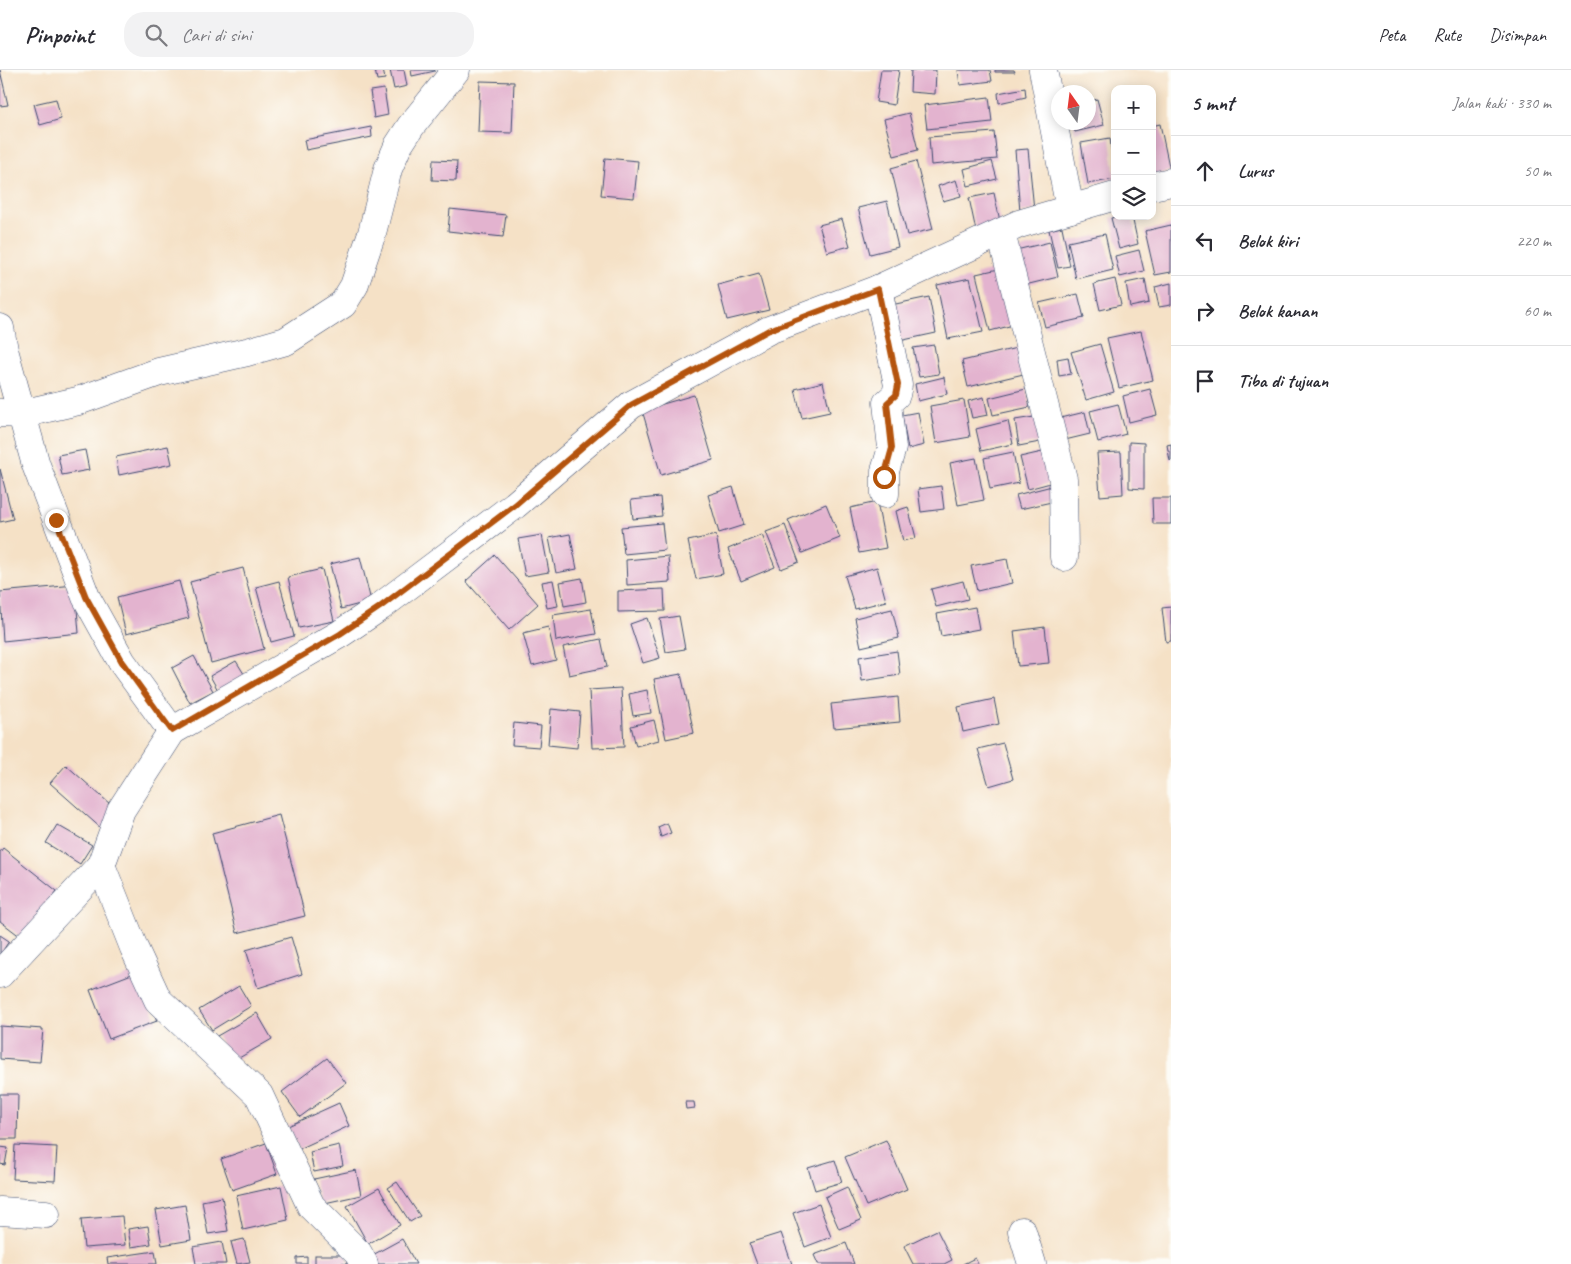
<!DOCTYPE html>
<html lang="id">
<meta charset="utf-8">
<style>
:root{--surface:#fff;--page:#f2f2f3;--text:#2b2b33;--muted:#7c7c81;--line:#e1e1e2}
body{margin:0;font-family:Caveat,sans-serif;background:var(--page);color:var(--text)}
.controls{position:absolute;right:15px;top:15px;display:grid;overflow:hidden;border-radius:10px;box-shadow:0 2px 12px #0003}
.controls button{width:45px;height:45px;display:grid;place-items:center;padding:0;border:0;border-bottom:1px solid var(--line);background:var(--surface);color:var(--text);font:25px sans-serif}
.compass{position:absolute;left:1051px;top:15px;width:45px;height:45px;border-radius:50%;background:var(--surface);box-shadow:0 2px 12px #0003;rotate:346deg}
.stop{position:absolute;width:15px;height:15px;margin:-11px;border:4px solid #b45309;border-radius:50%;background:#fff}
.stop.end{background:#b45309;border-color:#fff;box-shadow:0 1px 5px #0008}
.list{margin:0;padding:0;list-style:none}
h2{display:flex;justify-content:space-between;align-items:center;height:65px;margin:0;padding:0 20px;font-size:21px}
h2 small{font-size:16px;font-weight:400;color:var(--muted)}
.list li{display:grid;grid-template-columns:32px 1fr auto;gap:15px;align-items:center;box-sizing:border-box;height:70px;padding:0 20px;border-top:1px solid var(--line)}
.list b{display:block;font-size:19px;white-space:nowrap}
.list em{font-size:16px;font-style:normal;color:var(--muted)}
.icon{flex:none;width:28px;height:28px;fill:none;stroke:currentColor;stroke-width:2;stroke-linecap:round;stroke-linejoin:round}
.map{position:relative;flex:none;width:1171px;height:1194px;overflow:hidden}
header{display:flex;align-items:center;gap:30px;box-sizing:border-box;height:70px;padding:0 25px;background:var(--surface);border-bottom:1px solid var(--line)}
header strong{font-size:24px}
nav{display:flex;gap:28px;margin-inline-start:auto;font-size:18px}
.search{width:350px;height:45px;background:var(--page);display:flex;align-items:center;gap:12px;box-sizing:border-box;padding:0 18px;border-radius:20px;color:var(--muted);font-size:19px}
main{display:flex}
aside{flex:1;background:var(--surface)}
.map>svg:first-child{display:block}
</style>
<header>
<strong>Pinpoint</strong>
<div class="search"><svg class="icon" aria-label="search" viewBox="0 0 24 24"><circle cx="10" cy="10" r="6"/><path d="M15 15l6 6"/></svg>Cari di sini</div>
<nav><a>Peta</a><a>Rute</a><a>Disimpan</a></nav>
</header>
<main>
<div class="map">
<svg width="1171" height="1194" viewBox="0 0 1171 1194">
<rect width="100%" height="100%" fill="#fdfcf7"/>
<filter id="ink" filterUnits="userSpaceOnUse"><feTurbulence type="fractalNoise" baseFrequency=".02" numOctaves="2"/><feDisplacementMap in="SourceGraphic" scale="10" xChannelSelector="R" yChannelSelector="G"/><feConvolveMatrix kernelMatrix="1 2 1 2 8 2 1 2 1" color-interpolation-filters="sRGB"/></filter>
<filter id="wash" filterUnits="userSpaceOnUse"><feTurbulence type="fractalNoise" baseFrequency=".0096" numOctaves="4" result="noise"/><feDisplacementMap in="SourceGraphic" scale="20" xChannelSelector="R" yChannelSelector="G"/><feGaussianBlur stdDeviation="1.12" result="paint"/><feColorMatrix in="noise" values="0 0 0 0 0 0 0 0 0 0 0 0 0 0 0 0 0 1.4 0 .05"/><feComposite in="paint" operator="in"/></filter>
<g filter="url(#wash)">
<rect width="100%" height="100%" fill="#f5e1c6"/>
<g id="blocks">
<g fill="#e3b3cf">
<path d="M0,0L8,35L0,36Z"/>
<path d="M375,0H383L385,9L377,10Z"/>
<path d="M390,0H404L407,16L394,19Z"/>
<path d="M411,0H435V1L412,6Z"/>
<path d="M881,0H899L894,35L876,32Z"/>
<path d="M911,0H936L935,24L910,22Z"/>
<path d="M958,0H990L992,11L960,15Z"/>
<path d="M995,0H1014L1015,2H995Z"/>
<path d="M480,11L514,12L512,63L478,62Z"/>
<path d="M1025,18L1026,27L999,33L998,23Z"/>
<path d="M384,19L388,45L374,48L370,21Z"/>
<path d="M989,27L992,52L927,59L924,35Z"/>
<path d="M56,29L61,49L40,55L34,34Z"/>
<path d="M1097,29L1104,55L1075,62L1073,52H1088V32Z"/>
<path d="M909,43L918,80L894,86L884,49Z"/>
<path d="M1160,54L1170,101L1152,105V56Z"/>
<path d="M371,57L372,67L306,80L304,70Z"/>
<path d="M994,62L997,89L931,95L929,67Z"/>
<path d="M1110,68L1115,109L1088,114L1081,73Z"/>
<path d="M1028,79L1034,140L1020,142L1015,80Z"/>
<path d="M605,88L638,91L634,128L601,125Z"/>
<path d="M433,90L457,91L456,111L432,110Z"/>
<path d="M916,91L933,159L907,165L891,98Z"/>
<path d="M992,91L997,109L968,116L964,99Z"/>
<path d="M956,110L961,126L943,131L938,116Z"/>
<path d="M994,123L1001,156L976,161L969,128Z"/>
<path d="M887,131L898,177L870,184L858,138Z"/>
<path d="M450,139L506,145L503,167L448,161Z"/>
<path d="M1119,146H1132L1138,174L1119,179L1111,148Z"/>
<path d="M842,149L850,176L827,182L819,155Z"/>
<path d="M1171,155V202L1155,205L1145,161Z"/>
<path d="M1062,157L1070,196L1058,198L1049,160Z"/>
<path d="M1105,164L1113,200L1076,209L1068,172Z"/>
<path d="M1050,172L1058,207L1025,215L1016,180Z"/>
<path d="M1139,180L1144,201L1120,207L1115,186Z"/>
<path d="M1003,198L1017,254L990,261L976,204Z"/>
<path d="M759,204L769,240L727,250L718,215Z"/>
<path d="M970,208L983,262L948,269L937,215Z"/>
<path d="M1115,209L1121,235L1100,240L1094,214Z"/>
<path d="M1145,209L1149,233L1130,237L1126,213Z"/>
<path d="M1171,213V235L1159,237L1155,217Z"/>
<path d="M1078,224L1084,248L1045,257L1039,233Z"/>
<path d="M929,227L936,263L899,271L891,235Z"/>
<path d="M1141,261L1153,310L1119,318L1107,268Z"/>
<path d="M1100,274L1114,322L1086,330L1071,282Z"/>
<path d="M934,275L939,304L919,307L913,278Z"/>
<path d="M1025,276L1032,302L968,317L962,291Z"/>
<path d="M1068,287L1071,304L1059,306L1057,289Z"/>
<path d="M944,307L947,324L918,331L915,314Z"/>
<path d="M823,312L830,342L802,348L795,319Z"/>
<path d="M1026,319L1030,337L993,345L989,328Z"/>
<path d="M1150,319L1157,345L1129,352L1123,326Z"/>
<path d="M694,325L713,390L661,405L642,340Z"/>
<path d="M984,327L988,345L972,348L968,331Z"/>
<path d="M964,330L970,367L936,373L930,336Z"/>
<path d="M1118,334L1126,364L1098,372L1090,341Z"/>
<path d="M918,342L924,375L908,379L902,345Z"/>
<path d="M1085,342L1090,364L1065,370L1060,348Z"/>
<path d="M1040,346L1045,371L1019,376L1015,350Z"/>
<path d="M1008,351L1013,374L981,381L976,359Z"/>
<path d="M1129,372L1144,373V419L1129,418Z"/>
<path d="M1171,374V390L1170,391L1167,375Z"/>
<path d="M168,376L172,394L119,405L116,387Z"/>
<path d="M85,380L89,400L62,405L58,385Z"/>
<path d="M1051,380L1058,411L1028,419L1020,387Z"/>
<path d="M1013,382L1019,413L990,419L984,388Z"/>
<path d="M1121,382L1123,424L1100,426L1097,383Z"/>
<path d="M976,388L984,430L958,435L950,393Z"/>
<path d="M0,399L13,449L0,452Z"/>
<path d="M941,416L944,439L921,442L918,419Z"/>
<path d="M1052,416L1056,431L1020,439L1016,425Z"/>
<path d="M733,417L744,455L719,463L708,425Z"/>
<path d="M660,427L662,446L633,449L631,430Z"/>
<path d="M1152,428H1171V454H1153Z"/>
<path d="M877,432L886,478L859,483L850,438Z"/>
<path d="M826,434L840,468L802,483L788,450Z"/>
<path d="M908,437L916,468L903,471L896,441Z"/>
<path d="M662,453L665,480L624,484L621,457Z"/>
<path d="M785,455L799,492L781,499L766,462Z"/>
<path d="M570,464L577,499L556,503L549,468Z"/>
<path d="M542,465L549,502L525,506L518,469Z"/>
<path d="M716,465L723,504L696,509L688,471Z"/>
<path d="M762,465L775,497L741,511L728,479Z"/>
<path d="M495,485L538,534L509,560L466,511Z"/>
<path d="M668,486L670,512L627,515L626,490Z"/>
<path d="M360,487L371,531L341,539L330,494Z"/>
<path d="M1007,489L1012,513L977,521L971,496Z"/>
<path d="M877,497L886,531L855,539L845,506Z"/>
<path d="M243,498L264,579L211,593L190,512Z"/>
<path d="M322,499L334,551L299,558L288,507Z"/>
<path d="M582,508L586,532L564,536L560,512Z"/>
<path d="M553,510L558,536L547,538L542,512Z"/>
<path d="M179,511L189,548L126,564L117,527Z"/>
<path d="M279,511L294,566L271,572L256,517Z"/>
<path d="M963,511L968,529L936,537L931,519Z"/>
<path d="M75,515L79,563L3,571L0,522Z"/>
<path d="M664,519L665,541L618,542V521Z"/>
<path d="M975,537L979,559L941,566L937,544Z"/>
<path d="M1171,537V571L1166,572L1162,538Z"/>
<path d="M591,539L596,564L556,571L553,545Z"/>
<path d="M892,539L899,568L861,577L855,548Z"/>
<path d="M679,546L685,579L666,582L660,549Z"/>
<path d="M647,548L660,588L643,593L630,554Z"/>
<path d="M548,557L556,590L532,596L523,563Z"/>
<path d="M1045,557L1049,593L1018,596L1014,561Z"/>
<path d="M601,569L607,597L569,605L563,577Z"/>
<path d="M897,581L900,605L862,611L859,587Z"/>
<path d="M194,586L213,621L190,633L172,598Z"/>
<path d="M236,591L246,607L219,622L210,606Z"/>
<path d="M681,604L694,663L666,669L654,609Z"/>
<path d="M621,618L624,677L592,678L589,620Z"/>
<path d="M647,620L651,643L633,646L629,624Z"/>
<path d="M898,627L900,652L834,658L831,634Z"/>
<path d="M994,629L999,654L963,662L958,637Z"/>
<path d="M551,639L580,642L577,678L548,675Z"/>
<path d="M654,650L659,670L636,676L631,656Z"/>
<path d="M514,653L541,656L539,677L512,675Z"/>
<path d="M1003,673L1013,709L989,716L978,679Z"/>
<path d="M66,695L119,742L103,760L50,713Z"/>
<path d="M279,745L305,846L237,863L212,763Z"/>
<path d="M667,753L671,763L661,767L658,757Z"/>
<path d="M57,755L92,775L80,794L46,773Z"/>
<path d="M3,778L57,821L21,867L0,851V782Z"/>
<path d="M0,865L9,871L0,885Z"/>
<path d="M291,867L302,904L258,918L246,880Z"/>
<path d="M137,902L157,951L109,969L90,920Z"/>
<path d="M239,916L251,936L212,960L199,940Z"/>
<path d="M257,943L272,969L232,992L217,966Z"/>
<path d="M0,956L43,959L40,992L0,989Z"/>
<path d="M327,988L346,1013L300,1047L282,1022Z"/>
<path d="M0,1024H18L17,1069H0Z"/>
<path d="M685,1032H694L695,1038L686,1039Z"/>
<path d="M339,1033L349,1056L299,1079L288,1056Z"/>
<path d="M886,1070L907,1119L866,1136L845,1087Z"/>
<path d="M266,1073L277,1104L232,1120L221,1089Z"/>
<path d="M15,1075L57,1077L55,1111L13,1109Z"/>
<path d="M339,1075L343,1096L314,1102L310,1082Z"/>
<path d="M0,1077L8,1078L5,1095L0,1094Z"/>
<path d="M835,1090L842,1112L815,1120L808,1098Z"/>
<path d="M356,1100L361,1125L320,1134L314,1109Z"/>
<path d="M397,1112L420,1146L410,1152L388,1118Z"/>
<path d="M281,1116L288,1150L243,1160L236,1126Z"/>
<path d="M847,1117L861,1150L839,1159L825,1127Z"/>
<path d="M379,1118L400,1155L368,1174L347,1136Z"/>
<path d="M222,1127L228,1161L208,1164L202,1131Z"/>
<path d="M819,1134L831,1167L805,1177L793,1143Z"/>
<path d="M185,1135L191,1170L162,1175L156,1140Z"/>
<path d="M122,1146L125,1175L84,1178L81,1149Z"/>
<path d="M148,1156L151,1174L131,1177L128,1159Z"/>
<path d="M937,1160L952,1190L944,1194H913L904,1176Z"/>
<path d="M781,1163L792,1194H757L749,1173Z"/>
<path d="M244,1169L250,1192L237,1194L231,1172Z"/>
<path d="M402,1169L416,1194H373L369,1187Z"/>
<path d="M222,1172L226,1194H196L193,1177Z"/>
<path d="M846,1173L854,1194H818L814,1185Z"/>
<path d="M155,1181L157,1194H108L107,1188Z"/>
<rect x="315" y="1185" width="32" height="9"/>
<path d="M307,1187V1194H297V1188Z"/>
<path d="M975,1188L978,1194H963Z"/>
</g>
</g>
</g>
<g filter="url(#ink)">
<use href="#blocks" fill-opacity="0" stroke="#3c4a6e" stroke-width="1"/>
<g fill="none" stroke-linecap="round" stroke-linejoin="round">
<defs>
<g id="minor">
<path d="M1043,0L1070,139"/>
<path d="M1152,116L1171,112"/>
<path d="M1001,163L1063,409L1064,487"/>
<path d="M878,219L898,315L896,325L887,333L892,378L885,401V424"/>
<path d="M0,258L4,280L36,395L86,527L122,592L172,661"/>
<path d="M0,343L21,344L78,331L159,302L247,282L286,271L343,234L354,216L372,163L388,99L398,76L411,56L456,0"/>
<path d="M101,795L134,878L158,930L259,1025L311,1136L358,1183L364,1194"/>
<path d="M0,904L101,795L121,740L172,661L340,564L380,537L515,435L631,335L769,260L878,219L1019,154L1115,126"/>
<path d="M0,1141L46,1144"/>
<path d="M1022,1161L1032,1194"/>
</g>
</defs>
<use href="#minor" stroke="#3c4a6e" stroke-width="29"/>
<use href="#minor" stroke="#fff" stroke-width="28"/>
</g>
</g>
<g fill="none" stroke-linecap="round" stroke-linejoin="round" filter="url(#ink)">
<path stroke="#b45309" stroke-width="6" d="M56,450L86,527L122,592L172,661L340,564L380,537L515,435L631,335L769,260L878,219L898,315L896,325L887,333L892,378L884,407"/>
</g>
</svg>
<div class="controls">
<button>+</button>
<button>−</button>
<button><svg class="icon" aria-label="layers" viewBox="0 0 24 24"><path d="M12 4l9 5-9 5-9-5zM3 14l9 5 9-5"/></svg></button>
</div>
<svg class="compass" viewBox="-18 -18 36 36"><path d="M0-13l5 13h-10z" fill="#e53935"/><path d="M0 13l5-13h-10z" fill="#7c7c81"/></svg>
<div class="stop" style="left:884px;top:407px"></div>
<div class="stop end" style="left:56px;top:450px"></div>
</div>
<aside>
<h2>5 mnt<small>Jalan kaki · 330 m</small></h2>
<ul class="list">
<li><svg class="icon" aria-label="ahead" viewBox="0 0 24 24"><path d="M12 20V5M6 11l6-6 6 6"/></svg><div><b>Lurus</b></div><em>50 m</em></li>
<li><svg class="icon" aria-label="left" viewBox="0 0 24 24"><path d="M17 20v-9H6M10 6l-5 5 5 5"/></svg><div><b>Belok kiri</b></div><em>220 m</em></li>
<li><svg class="icon" aria-label="right" viewBox="0 0 24 24"><path d="M7 20v-9h11M14 6l5 5-5 5"/></svg><div><b>Belok kanan</b></div><em>60 m</em></li>
<li><svg class="icon" aria-label="arrive" viewBox="0 0 24 24"><path d="M6 21V4h12l-3 4 3 4H6"/></svg><div><b>Tiba di tujuan</b></div></li>
</ul>
</aside>
</main>
